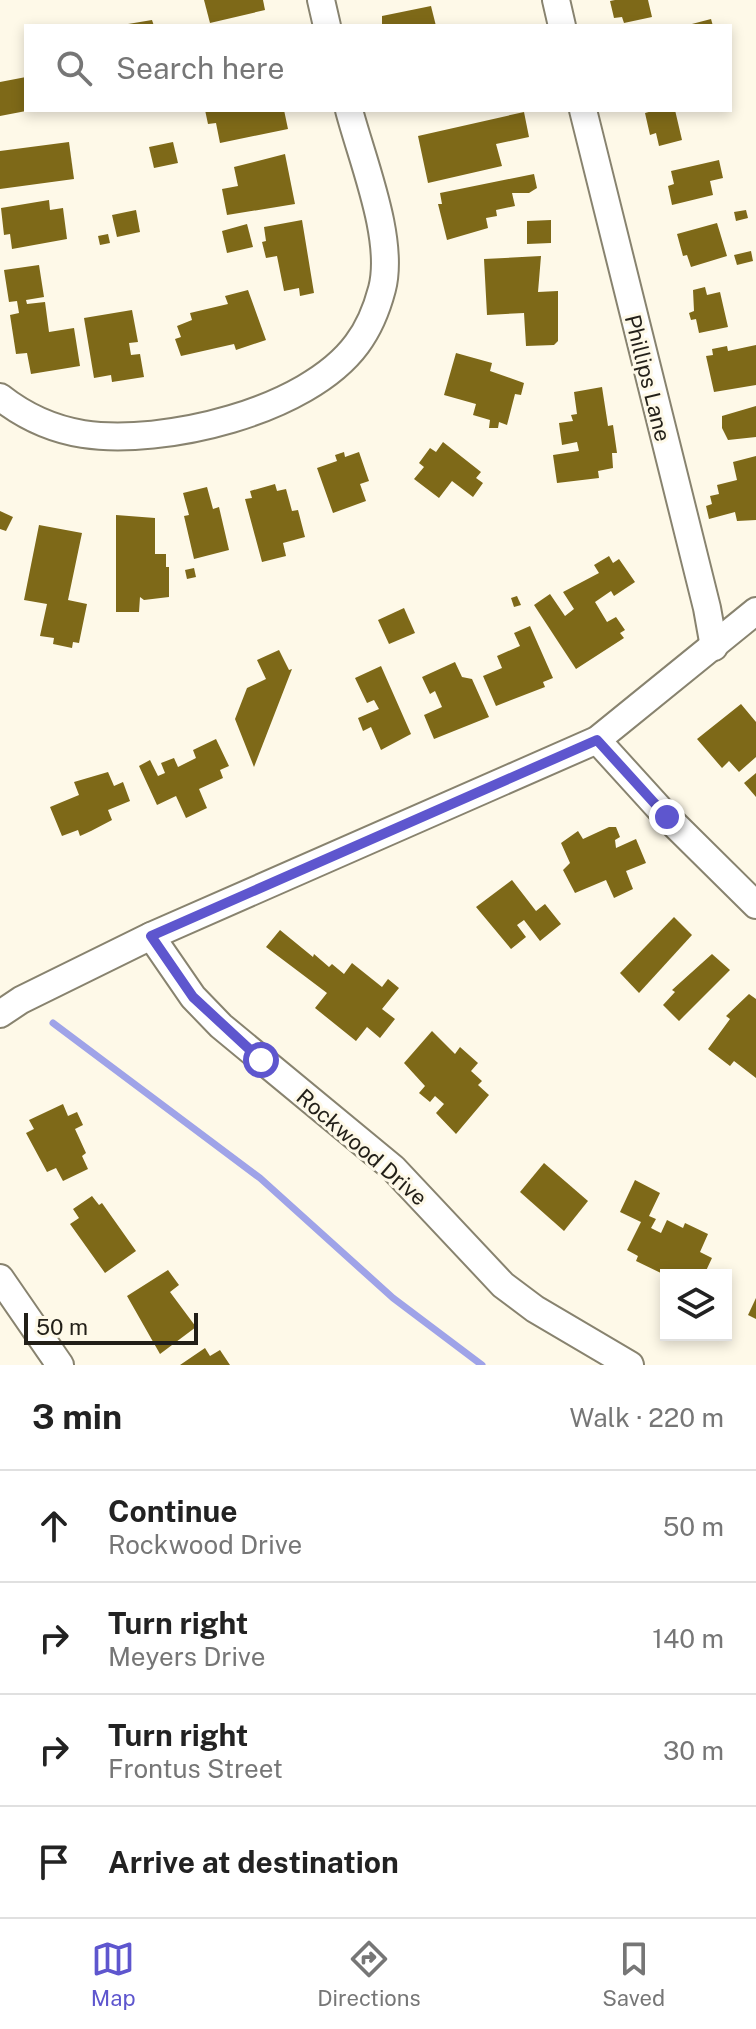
<!DOCTYPE html>
<meta charset="utf-8">
<style>
:root{--surface:#fff;--page:#f6f6f6;--text:#222;--muted:#767676;--line:#e0e0e0;--accent:#5e56ce}
body{margin:0;font-family:"Public Sans",sans-serif;background:var(--page);color:var(--text)}
.controls{position:absolute;right:24px;bottom:24px;display:grid;overflow:hidden;border-radius:0px;box-shadow:0 4px 12px #0003}
.controls button{width:72px;height:72px;display:grid;place-items:center;padding:0;border:0;border-bottom:2px solid var(--line);background:var(--surface);color:var(--text);font:40px sans-serif}
.scale{position:absolute;left:24px;bottom:20px;width:174px;box-sizing:border-box;padding-left:8px;border:4px solid #221f18;border-top:0;font-size:22px;line-height:28px;white-space:nowrap;color:#221f18;-webkit-text-stroke:6px #fef9e8;paint-order:stroke}
.stop{position:absolute;width:24px;height:24px;margin:-18px;border:6px solid #5e56ce;border-radius:50%;background:#fff}
.stop.end{background:#5e56ce;border-color:#fff;box-shadow:0 2px 8px #0008}
.list{margin:0;padding:0;list-style:none}
h2{display:flex;justify-content:space-between;align-items:center;height:104px;margin:0;padding:0 32px;font-size:34px}
h2 small{font-size:26px;font-weight:400;color:var(--muted)}
.list li{display:grid;grid-template-columns:52px 1fr auto;gap:24px;align-items:center;box-sizing:border-box;height:112px;padding:0 32px;border-top:2px solid var(--line)}
.list b{display:block;font-size:30px;white-space:nowrap}
.list p{margin:0;font-size:26px;white-space:nowrap;color:var(--muted)}
.list em{font-size:26px;font-style:normal;color:var(--muted)}
.icon{flex:none;width:44px;height:44px;fill:none;stroke:currentColor;stroke-width:2;stroke-linecap:round;stroke-linejoin:round}
.map{position:relative;flex:none;width:756px;height:1365px;overflow:hidden}
.search{position:absolute;background:var(--surface);box-shadow:0 4px 12px #0003;left:24px;right:24px;top:24px;height:88px;display:flex;align-items:center;gap:20px;box-sizing:border-box;padding:0 28px;border-radius:0px;color:var(--muted);font-size:30px}
.sheet{height:552px;background:var(--surface)}
nav{display:flex;justify-content:space-around;align-items:center;box-sizing:border-box;height:112px;border-top:2px solid var(--line);background:var(--surface);font-size:22px;color:var(--muted)}
nav a{display:grid;justify-items:center;gap:4px}
nav .on{color:var(--accent)}
.map>svg:first-child{display:block}
</style>
<div class="map">
<svg width="756" height="1365" viewBox="0 0 756 1365">
<rect width="100%" height="100%" fill="#fef9e8"/>
<g fill="none" stroke-linecap="round" stroke-linejoin="round">
<path stroke="#9fa3e8" stroke-width="7" d="M53,1023L260,1178L393,1298L482,1365"/>
</g>
<g fill="#7e6918">
<path d="M204,0H263L265,10L210,23Z"/>
<path d="M615,0H648L652,17L624,23L622,17L614,18L610,1Z"/>
<path d="M431,6L436,26L382,25V16Z"/>
<path d="M711,19L713,26H689L688,25Z"/>
<path d="M152,20L154,26H128V24Z"/>
<path d="M26,77V111L0,116V82Z"/>
<path d="M205,110H284L288,129L220,143L216,123L208,124Z"/>
<path d="M656,110H675L682,140L659,146L656,133L650,135L645,113Z"/>
<path d="M524,112L529,137L496,144L502,166L428,183L418,136Z"/>
<path d="M69,142L74,179L0,189V151Z"/>
<path d="M173,142L178,163L154,168L149,147Z"/>
<path d="M285,154L295,204L227,215L222,189L238,186L234,167Z"/>
<path d="M719,160L723,178L710,181L713,195L672,205L668,186L674,184L671,171Z"/>
<path d="M534,174L537,188L529,193H512L515,206L496,210L497,216L486,218L488,228L447,240L438,204H442L440,193Z"/>
<path d="M49,200L50,210L63,208L67,239L12,249L10,234L4,235L1,208Z"/>
<path d="M136,210L140,232L117,237L112,215Z"/>
<path d="M746,210L748,218L736,221L734,212Z"/>
<path d="M302,220L314,293L300,296L299,288L284,291L277,256L266,258L262,242L266,241L264,227Z"/>
<path d="M551,220V243L527,244V221Z"/>
<path d="M717,223L727,256L691,267L687,255L683,256L677,234Z"/>
<path d="M247,224L253,247L227,253L222,231Z"/>
<path d="M108,234L110,243L100,245L98,236Z"/>
<path d="M751,251L753,261L737,265L734,255Z"/>
<path d="M541,256L538,292L558,291V341L554,345L526,346L524,313L487,315L484,259Z"/>
<path d="M39,265L44,297L26,300L27,304L45,302L49,332L74,328L80,366L31,374L27,353L16,354L10,315L19,313L17,301L9,302L4,270Z"/>
<path d="M705,287L707,295L720,292L728,327L699,333L696,319L691,320L689,313L694,311L693,290Z"/>
<path d="M248,290L266,340L236,350L234,344L181,356L175,339L181,337L177,326L192,320L190,313L228,304L225,296Z"/>
<path d="M132,310L138,342L129,343L131,355L140,354L144,377L112,382L111,375L94,378L84,318Z"/>
<path d="M756,345V385L714,392L706,356L713,355L712,349L727,346L728,351Z"/>
<path d="M456,353L492,363L490,371L524,383L521,395L515,394L507,425L499,422L498,428H489L490,420L473,415L476,404L444,395Z"/>
<path d="M602,387L608,426L613,425L617,453H612L613,468L598,471L599,478L557,483L553,455L579,451L577,442L562,445L559,423L573,421L571,415L577,414L574,392Z"/>
<path d="M756,406V437L728,440L722,428V416Z"/>
<path d="M443,442L481,472L476,478L483,483L473,497L452,481L439,498L414,479L424,467L419,463L430,448L436,452Z"/>
<path d="M344,452L345,457L359,452L369,481L360,484L366,501L333,513L317,468L337,461L335,455Z"/>
<path d="M756,456V520L737,521L735,512L709,519L706,506L712,504L710,496L719,494L717,485L737,480L733,462Z"/>
<path d="M275,484L277,491L286,489L292,511L298,510L305,537L283,543L286,556L262,562L245,499L252,498L250,491Z"/>
<path d="M207,487L213,509L219,507L229,550L194,559L184,516L189,515L183,493Z"/>
<path d="M0,511L13,517L6,531L0,529Z"/>
<path d="M116,515L155,518V554H166V567H169V597L144,600L140,597L139,612H116Z"/>
<path d="M39,525L82,533L68,600L87,604L79,643L73,642L72,648L53,644L54,638L40,636L47,604L24,600Z"/>
<path d="M609,556L613,563L619,559L635,582L614,596L611,591L595,602L607,622L616,617L625,630L620,633L624,638L576,669L534,605L550,594L565,616L574,609L563,592L599,573L594,565Z"/>
<path d="M194,568L196,577L187,579L185,570Z"/>
<path d="M517,596L521,605L514,607L511,598Z"/>
<path d="M404,608L415,633L389,644L378,620Z"/>
<path d="M530,626L553,678L543,682L545,687L496,706L483,676L502,668L497,656L520,646L514,633Z"/>
<path d="M279,650L289,670L292,669L254,767L235,719L247,688L266,679L257,660Z"/>
<path d="M455,662L462,677L472,679L489,717L434,739L424,715L442,707L435,691L430,694L422,677Z"/>
<path d="M381,666L411,734L381,750L371,727L363,731L358,718L379,709L374,700L367,703L355,678Z"/>
<path d="M741,704L756,722V757L739,772L729,761L722,768L697,739Z"/>
<path d="M216,739L229,766L220,770L223,778L199,789L207,808L186,818L176,796L157,805L139,766L150,760L158,776L165,773L161,763L174,758L178,767L196,758L193,750Z"/>
<path d="M108,772L114,786L123,782L130,801L108,810L112,820L91,831L80,836L78,830L62,836L50,807L79,795L74,782Z"/>
<path d="M756,773V797L744,783Z"/>
<path d="M609,827H616L620,837L615,840L616,848L636,839L646,863L626,871L633,889L614,898L606,880L575,893L563,870L570,863L561,843L578,831L583,839Z"/>
<path d="M512,880L536,911L545,904L561,924L540,941L524,920L517,925L526,937L511,949L476,907Z"/>
<path d="M674,917L692,935L639,993L620,973Z"/>
<path d="M280,930L313,957L314,954L329,967L332,964L344,974L352,963L382,987L388,979L399,988L382,1009L395,1019L380,1038L367,1027L356,1041L315,1008L327,993L266,947Z"/>
<path d="M712,954L730,970L679,1021L663,1005L675,992L672,990Z"/>
<path d="M749,994L756,999V1078L734,1061L730,1066L708,1049L730,1019L726,1016Z"/>
<path d="M432,1031L455,1054L460,1047L478,1063L471,1071L482,1081L478,1085L489,1095L456,1134L436,1113L444,1104L435,1096L430,1102L419,1093L425,1086L404,1063Z"/>
<path d="M63,1104L68,1116L77,1112L83,1125L75,1129L86,1153L82,1156L88,1169L63,1181L56,1168L47,1172L26,1133L34,1129L29,1120Z"/>
<path d="M544,1163L588,1201L564,1231L520,1192Z"/>
<path d="M635,1180L660,1193L649,1216L656,1219L651,1228L661,1233L667,1220L683,1228L685,1223L708,1234L700,1252L712,1258L704,1275H665L636,1261L638,1256L627,1250L641,1222L620,1212Z"/>
<path d="M92,1196L99,1205L102,1203L136,1251L105,1273L70,1224L79,1218L73,1209Z"/>
<path d="M168,1270L179,1285L170,1292L196,1327L160,1354L127,1296Z"/>
<path d="M756,1298V1319L748,1315Z"/>
<path d="M205,1348L210,1356L220,1350L230,1365H180Z"/>
</g>
<g fill="none" stroke-linecap="round" stroke-linejoin="round">
<defs>
<g id="street">
<path d="M321,0L327,26"/>
<path d="M556,0L562,26"/>
<path d="M583,110L707,608L714,647"/>
<path d="M0,397C24,416 52,429 83,434C163,446 307,412 357,344C369,328 377,308 382,289C395,239 362,160 349,110"/>
<path d="M597,740L667,817L756,905"/>
<path d="M151,936L193,997L221,1026L393,1168L503,1285L535,1309L630,1365"/>
<path d="M0,1014L21,1000L151,936L597,740L756,611"/>
<path d="M0,1278L60,1365"/>
</g>
</defs>
<use href="#street" stroke="#88836f" stroke-width="30"/>
<use href="#street" stroke="#fff" stroke-width="26"/>
</g>
<g fill="none" stroke-linecap="round" stroke-linejoin="round">
<path stroke="#5e56ce" stroke-width="10" d="M261,1060L193,997L151,936L597,740L667,817"/>
</g>
<g text-anchor="middle" stroke-width="6" stroke-linejoin="round" paint-order="stroke">
<g font-size="22" fill="#221f18" stroke="#fef9e8">
<text transform="translate(648 378) rotate(76)" y="8">Phillips Lane</text>
<text transform="translate(362 1147) rotate(41)" y="8">Rockwood Drive</text>
</g>
</g>
</svg>
<div class="controls">
<button><svg class="icon" aria-label="layers" viewBox="0 0 24 24"><path d="M12 4l9 5-9 5-9-5zM3 14l9 5 9-5"/></svg></button>
</div>
<div class="scale">50 m</div>
<div class="stop" style="left:261px;top:1060px"></div>
<div class="stop end" style="left:667px;top:817px"></div>
<div class="search"><svg class="icon" aria-label="search" viewBox="0 0 24 24"><circle cx="10" cy="10" r="6"/><path d="M15 15l6 6"/></svg>Search here</div>
</div>
<section class="sheet">
<h2>3 min<small>Walk · 220 m</small></h2>
<ul class="list">
<li><svg class="icon" aria-label="ahead" viewBox="0 0 24 24"><path d="M12 20V5M6 11l6-6 6 6"/></svg><div><b>Continue</b><p>Rockwood Drive</p></div><em>50 m</em></li>
<li><svg class="icon" aria-label="right" viewBox="0 0 24 24"><path d="M7 20v-9h11M14 6l5 5-5 5"/></svg><div><b>Turn right</b><p>Meyers Drive</p></div><em>140 m</em></li>
<li><svg class="icon" aria-label="right" viewBox="0 0 24 24"><path d="M7 20v-9h11M14 6l5 5-5 5"/></svg><div><b>Turn right</b><p>Frontus Street</p></div><em>30 m</em></li>
<li><svg class="icon" aria-label="arrive" viewBox="0 0 24 24"><path d="M6 21V4h12l-3 4 3 4H6"/></svg><div><b>Arrive at destination</b></div></li>
</ul>
</section>
<nav>
<a class="on"><svg class="icon" aria-label="map" viewBox="0 0 24 24"><path d="M3 6l6-2 6 2 6-2v14l-6 2-6-2-6 2zM9 4v14M15 6v14"/></svg>Map</a>
<a><svg class="icon" aria-label="directions" viewBox="0 0 24 24"><path d="M12 3l9 9-9 9-9-9zM9 14v-3h6M13 9l2 2-2 2"/></svg>Directions</a>
<a><svg class="icon" aria-label="saved" viewBox="0 0 24 24"><path d="M7 4h10v16l-5-4-5 4z"/></svg>Saved</a>
</nav>
